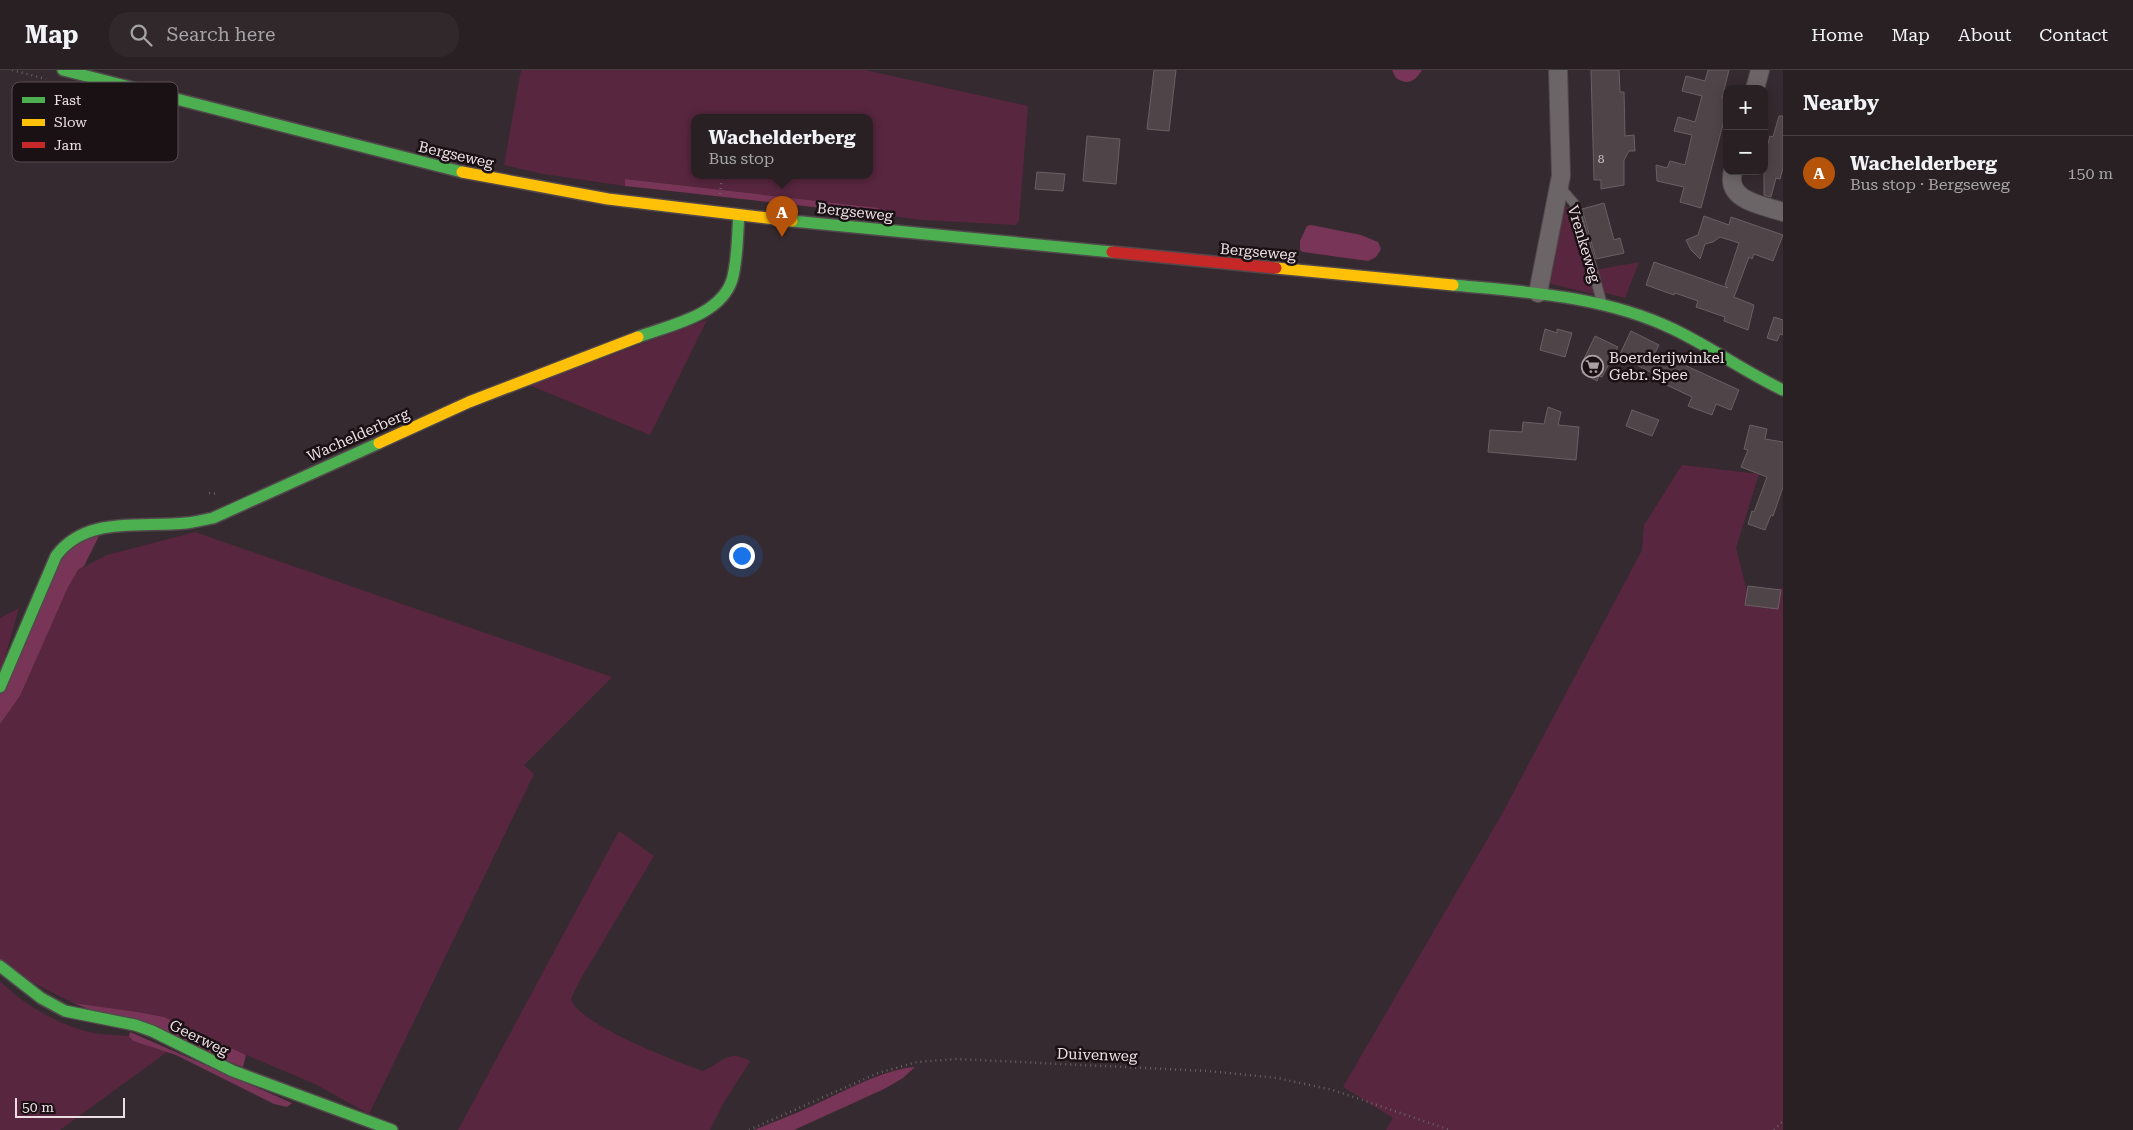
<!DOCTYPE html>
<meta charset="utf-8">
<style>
:root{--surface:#282023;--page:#30282b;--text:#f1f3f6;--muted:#a5a3a6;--line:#443e41;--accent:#b45309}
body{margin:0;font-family:"Roboto Serif",serif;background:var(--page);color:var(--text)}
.controls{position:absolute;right:15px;top:15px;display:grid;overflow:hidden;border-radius:10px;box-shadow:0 2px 12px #0003}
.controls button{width:45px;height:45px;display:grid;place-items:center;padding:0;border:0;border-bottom:1px solid var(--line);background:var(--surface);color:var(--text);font:25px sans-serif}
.scale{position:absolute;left:15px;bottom:12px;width:110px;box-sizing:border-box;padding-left:5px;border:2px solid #ecdee3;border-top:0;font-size:14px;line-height:18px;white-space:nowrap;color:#ecdee3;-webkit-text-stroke:4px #1a1115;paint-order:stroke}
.you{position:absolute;left:741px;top:485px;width:18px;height:18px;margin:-12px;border:4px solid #fff;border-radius:50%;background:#1a73e8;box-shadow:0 0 0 8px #1a73e833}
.badge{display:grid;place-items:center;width:32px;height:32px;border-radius:50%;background:var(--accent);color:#fff;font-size:16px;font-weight:700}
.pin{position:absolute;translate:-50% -41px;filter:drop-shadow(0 1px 2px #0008)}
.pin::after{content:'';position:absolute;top:26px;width:18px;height:15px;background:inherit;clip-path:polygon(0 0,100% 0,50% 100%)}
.popup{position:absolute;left:691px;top:44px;width:182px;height:65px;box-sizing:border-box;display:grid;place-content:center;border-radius:10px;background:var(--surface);filter:drop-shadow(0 1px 4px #0005);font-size:16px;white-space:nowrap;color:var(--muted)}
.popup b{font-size:19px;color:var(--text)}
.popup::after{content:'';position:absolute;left:50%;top:100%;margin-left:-10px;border:10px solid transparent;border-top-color:var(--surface)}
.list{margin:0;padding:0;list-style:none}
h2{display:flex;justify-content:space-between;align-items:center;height:65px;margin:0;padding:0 20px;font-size:21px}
h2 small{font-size:16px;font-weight:400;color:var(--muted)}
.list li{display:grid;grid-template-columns:32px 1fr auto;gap:15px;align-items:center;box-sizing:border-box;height:75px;padding:0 20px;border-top:1px solid var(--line)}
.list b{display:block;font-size:19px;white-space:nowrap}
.list p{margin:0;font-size:16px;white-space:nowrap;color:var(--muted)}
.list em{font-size:16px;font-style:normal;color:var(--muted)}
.icon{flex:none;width:28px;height:28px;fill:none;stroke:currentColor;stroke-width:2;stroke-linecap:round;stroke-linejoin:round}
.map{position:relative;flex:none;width:1783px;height:1060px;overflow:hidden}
header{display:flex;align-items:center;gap:30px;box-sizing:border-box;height:70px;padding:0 25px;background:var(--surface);border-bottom:1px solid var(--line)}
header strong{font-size:24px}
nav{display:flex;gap:28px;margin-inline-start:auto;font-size:18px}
.search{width:350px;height:45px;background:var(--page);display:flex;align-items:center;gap:12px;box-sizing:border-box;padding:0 18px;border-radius:20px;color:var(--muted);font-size:19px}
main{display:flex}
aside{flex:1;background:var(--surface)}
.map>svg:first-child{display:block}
</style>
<header>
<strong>Map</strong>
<div class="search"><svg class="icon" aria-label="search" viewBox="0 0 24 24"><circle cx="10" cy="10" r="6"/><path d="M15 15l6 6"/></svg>Search here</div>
<nav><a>Home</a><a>Map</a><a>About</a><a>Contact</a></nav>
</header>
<main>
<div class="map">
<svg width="1783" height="1060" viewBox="0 0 1783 1060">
<rect width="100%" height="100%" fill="#352a2f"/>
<g fill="#58263f" fill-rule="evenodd">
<path d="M521,0H865L1028,36L1019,151L1016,155L922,150L876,144L879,138L626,109L625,116L543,104L504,95ZM694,48H870V106H694Z"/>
<path d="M1563,136L1570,138L1594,224L1551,214L1549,205Z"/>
<path d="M1639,192L1625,228L1602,222L1595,200Z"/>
<path d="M707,250L650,365L529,315Z"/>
<path d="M1682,395L1759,404L1736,478L1747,521L1783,518V1060H1386L1393,1048L1343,1017L1502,744L1642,480L1644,455Z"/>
<path d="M195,462L612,607L524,695L534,704L369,1044L315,1014L232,979L164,947L138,942L73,933L0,896V654L20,626L68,516L78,500L107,485Z"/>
<path d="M19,538L0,604V548Z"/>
<path d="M619,761L654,786L579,912L571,929C579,955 676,991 702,1001C724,993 726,978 750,991L723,1034L710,1060H458Z"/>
<path d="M0,911C22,934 62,957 94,963C106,965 118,965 129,966L133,971L167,982L60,1060H0Z"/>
</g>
<g fill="#793557">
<path d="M1392,0H1422C1415,11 1409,16 1396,8Z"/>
<path d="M625,109L879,138L876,144L653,119L625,116Z"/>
<path d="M1311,155L1361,165L1378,172L1381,179L1376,187L1368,191L1303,182L1300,180V171L1307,156Z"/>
<path d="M99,466L84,496L78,500L68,517L20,626L0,654V622L63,474Z"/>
<path d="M73,933L138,942L164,947L246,985L243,997Z"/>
<path d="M130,962L292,1033L287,1037L274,1034L176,985L133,971L129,966Z"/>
<path d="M915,997L903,1008L884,1019L794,1060H754C774,1052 795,1044 814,1035C843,1022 884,999 915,997Z"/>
</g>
<g fill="#4f4549" stroke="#6a6064">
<path d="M1154,0H1176L1169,61L1147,59Z"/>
<path d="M1591,0H1619L1620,22H1624L1625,66L1634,65L1635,81H1629L1624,90V115L1601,119V110H1594Z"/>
<path d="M1708,0H1729L1722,28L1727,29V39L1701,138L1680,132L1684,117L1657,111L1656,95L1667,98L1670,91L1685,95L1692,65L1674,61L1678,47L1695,52L1702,26L1682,21L1686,6L1705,11Z"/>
<path d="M1779,46H1783V98L1780,109L1776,108L1771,127L1764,125V88L1770,66L1773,67Z"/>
<path d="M1087,66L1120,69L1116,114L1083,111Z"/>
<path d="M1037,102L1065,104L1063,121L1035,119Z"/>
<path d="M1604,133L1614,170L1620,168L1624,183L1596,189L1582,139Z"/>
<path d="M1704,146L1729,155L1731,147L1783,165L1773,191L1754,184L1752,189L1749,187L1734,227L1754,235L1748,260L1724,251L1725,247L1696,237L1698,231L1675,223L1674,225L1646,215L1654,192L1728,218L1725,215L1739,173L1720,167L1713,172L1705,174L1700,189L1691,180L1686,170L1698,165Z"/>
<path d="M1774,247L1783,250V265L1780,264L1777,271L1767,268Z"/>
<path d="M1545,259L1557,263V259L1572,263L1565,287L1540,280Z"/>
<path d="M1631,261L1659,275L1653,287L1680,293L1739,320L1731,340L1716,334L1712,345L1688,336L1692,327L1652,308L1654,304L1635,294V291L1620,284Z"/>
<path d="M1595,266L1618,277L1602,307L1599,306L1597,311L1582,303L1587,292L1583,291Z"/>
<path d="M1548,337L1561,342L1558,355L1579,357L1576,390L1488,382L1490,360L1522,362L1523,352L1544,354Z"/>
<path d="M1632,340L1659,350L1652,366L1626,356Z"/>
<path d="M1750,355L1767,359L1765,369L1783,372V417L1773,446L1771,445L1765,460L1748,454L1752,441L1754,442L1767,407L1741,397L1748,380L1744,379Z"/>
<path d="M1748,516L1781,520L1778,539L1745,535Z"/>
</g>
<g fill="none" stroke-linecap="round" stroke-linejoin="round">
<defs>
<path id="lane" d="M1560,117L1574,133L1602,233"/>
<g id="street">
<path d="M1755,19L1760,0"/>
<path d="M1733,101C1725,131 1762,135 1783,142"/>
<path d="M1538,223L1561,106L1558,0"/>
</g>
<g id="fast">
<path d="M63,0L462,102"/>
<path d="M792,151L1112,182"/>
<path d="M1453,215C1527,222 1604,226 1673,259C1711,277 1745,302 1783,320"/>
<path d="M638,267C670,255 720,246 732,210C738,189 737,166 739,145"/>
<path d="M0,617L56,486C86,445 142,458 186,453C195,452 204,450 213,448L379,373"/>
<path d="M0,896L41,928L65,941L135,955L152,961L233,1001L392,1060"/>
</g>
<g id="slow">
<path d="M462,102L608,129L792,151"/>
<path d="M1276,198L1453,215"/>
<path d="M379,373L469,332L638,267"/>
</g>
<path id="jam" d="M1112,182L1276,198"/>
</defs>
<use href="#lane" stroke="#51484c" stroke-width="11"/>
<use href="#street" stroke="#51484c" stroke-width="20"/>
<use href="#fast" stroke="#51484c" stroke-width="14"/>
<use href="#slow" stroke="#51484c" stroke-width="14"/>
<use href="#jam" stroke="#51484c" stroke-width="14"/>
<g stroke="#6a6366" stroke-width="2.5" stroke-dasharray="1 4" stroke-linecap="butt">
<path d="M12,0L46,9"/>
<path d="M720,124L722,106"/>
<path d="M209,423L218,424"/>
<path d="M749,1060L878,1003L917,992L957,989L1208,1001L1277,1008L1333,1020L1450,1060"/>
<path d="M1774,1060L1783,1051"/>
</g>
<use href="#lane" stroke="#6b6567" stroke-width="9"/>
<use href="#street" stroke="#6b6567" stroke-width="18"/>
<use href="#fast" stroke="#4caf50" stroke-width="11"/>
<use href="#slow" stroke="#ffc107" stroke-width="11"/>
<use href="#jam" stroke="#c62828" stroke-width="11"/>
</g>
<defs>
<symbol id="supermarket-ring" viewBox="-11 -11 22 22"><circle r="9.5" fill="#1a1115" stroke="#ac9fa4" stroke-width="1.5"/><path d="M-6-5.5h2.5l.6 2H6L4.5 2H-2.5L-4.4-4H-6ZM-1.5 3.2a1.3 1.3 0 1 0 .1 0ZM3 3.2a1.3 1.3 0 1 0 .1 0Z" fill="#ac9fa4"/></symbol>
</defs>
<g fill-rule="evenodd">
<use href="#supermarket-ring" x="1580" y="284" width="25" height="25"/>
</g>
<g text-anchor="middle" stroke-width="5" stroke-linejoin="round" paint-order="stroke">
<g font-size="12" fill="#c5b8bc">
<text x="1601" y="93">8</text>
</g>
<g font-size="15" fill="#ecdee3" stroke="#1a1115">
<text transform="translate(456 85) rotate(13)" y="5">Bergseweg</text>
<text transform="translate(855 142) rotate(6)" y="5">Bergseweg</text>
<text transform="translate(1584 174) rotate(73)" y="5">Vrenkeweg</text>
<text transform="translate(1258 182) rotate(5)" y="5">Bergseweg</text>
<text transform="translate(358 365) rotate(-24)" y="5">Wachelderberg</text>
<text transform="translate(199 968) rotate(26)" y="5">Geerweg</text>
<text transform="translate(1097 985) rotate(2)" y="5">Duivenweg</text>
</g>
<g font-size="15" fill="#ecdee3" stroke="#1a1115" text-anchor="start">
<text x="1609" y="293">Boerderijwinkel<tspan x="1609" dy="17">Gebr. Spee</tspan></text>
</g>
</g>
<rect x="12" y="12" width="166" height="80" rx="8" fill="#1a1115" stroke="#594e53" stroke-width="1"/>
<rect x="22" y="27" width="23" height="6" fill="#4caf50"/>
<rect x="22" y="49" width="23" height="7" fill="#ffc107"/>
<rect x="22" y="72" width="23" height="6" fill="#c62828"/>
<g font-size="14" fill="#ecdee3">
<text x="54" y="35">Fast</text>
<text x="54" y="57">Slow</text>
<text x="54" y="80">Jam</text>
</g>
</svg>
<div class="controls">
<button>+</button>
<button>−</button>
</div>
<div class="scale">50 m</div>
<div class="you"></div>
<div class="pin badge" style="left:782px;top:167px">A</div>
<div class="popup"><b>Wachelderberg</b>Bus stop</div>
</div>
<aside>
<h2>Nearby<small></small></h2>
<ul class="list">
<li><span class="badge">A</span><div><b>Wachelderberg</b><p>Bus stop · Bergseweg</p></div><em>150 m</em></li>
</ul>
</aside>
</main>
